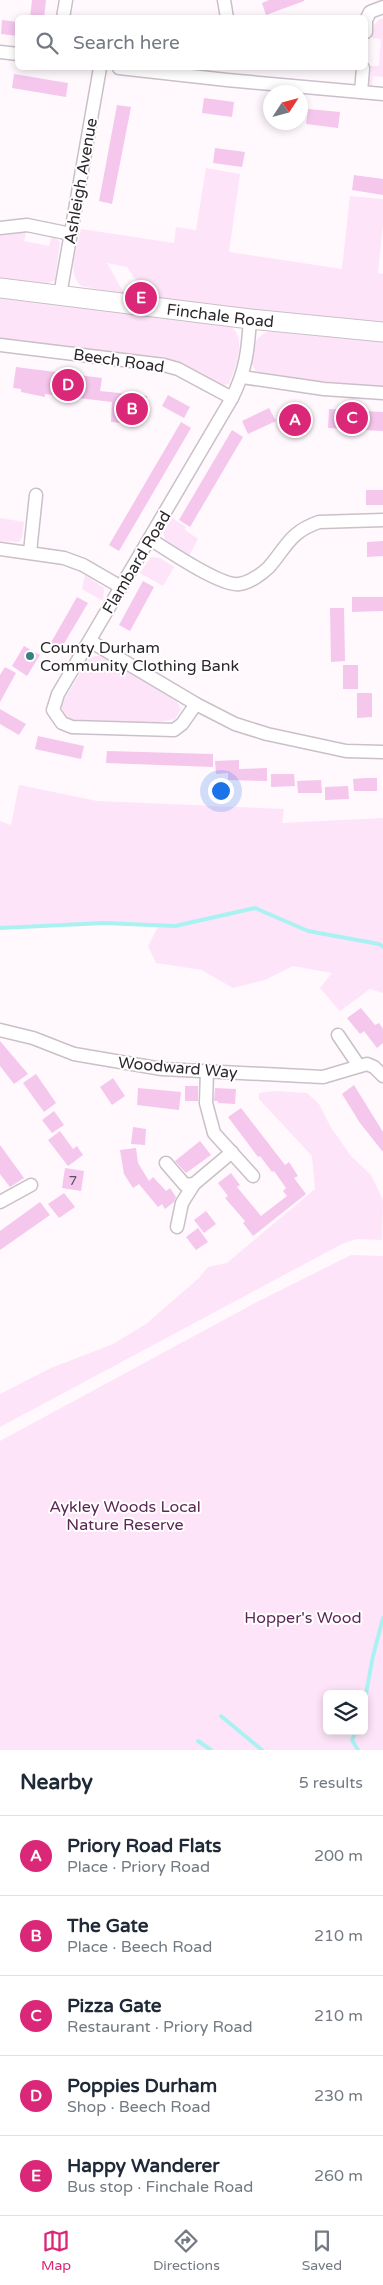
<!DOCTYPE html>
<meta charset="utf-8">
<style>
:root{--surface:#fff;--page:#f6f6f7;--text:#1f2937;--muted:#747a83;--line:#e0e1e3;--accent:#db2777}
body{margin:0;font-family:"Varela Round",sans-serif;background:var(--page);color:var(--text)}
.controls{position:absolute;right:15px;bottom:15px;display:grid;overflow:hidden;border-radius:8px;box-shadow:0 2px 8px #0003}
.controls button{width:45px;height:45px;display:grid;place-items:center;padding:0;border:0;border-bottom:1px solid var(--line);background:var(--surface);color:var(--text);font:25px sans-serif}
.compass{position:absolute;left:263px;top:85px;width:45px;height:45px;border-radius:50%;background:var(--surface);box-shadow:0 2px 8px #0003;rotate:54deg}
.you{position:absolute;left:220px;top:790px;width:18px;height:18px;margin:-12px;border:4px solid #fff;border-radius:50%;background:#1a73e8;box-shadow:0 0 0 8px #1a73e833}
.badge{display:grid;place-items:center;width:32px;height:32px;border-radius:50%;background:var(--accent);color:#fff;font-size:16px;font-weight:700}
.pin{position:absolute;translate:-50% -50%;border:2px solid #fff;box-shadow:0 1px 5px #0006}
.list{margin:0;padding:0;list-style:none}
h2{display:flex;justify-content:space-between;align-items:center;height:65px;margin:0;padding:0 20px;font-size:21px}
h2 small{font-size:16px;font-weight:400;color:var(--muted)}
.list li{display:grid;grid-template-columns:32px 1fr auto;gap:15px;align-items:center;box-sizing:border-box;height:80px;padding:0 20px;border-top:1px solid var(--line)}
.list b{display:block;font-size:19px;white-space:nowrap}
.list p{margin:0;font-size:16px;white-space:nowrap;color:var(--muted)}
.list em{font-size:16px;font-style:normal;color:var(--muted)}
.icon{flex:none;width:28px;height:28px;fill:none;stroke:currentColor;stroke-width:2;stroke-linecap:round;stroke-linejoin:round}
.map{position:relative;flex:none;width:383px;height:1750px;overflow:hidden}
.search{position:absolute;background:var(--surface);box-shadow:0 2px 8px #0003;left:15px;right:15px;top:15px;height:55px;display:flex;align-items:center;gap:12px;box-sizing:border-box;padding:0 18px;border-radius:8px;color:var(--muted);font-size:19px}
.sheet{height:465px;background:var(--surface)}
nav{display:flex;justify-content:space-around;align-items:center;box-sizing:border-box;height:70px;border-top:1px solid var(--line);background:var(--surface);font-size:14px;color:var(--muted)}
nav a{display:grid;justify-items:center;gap:2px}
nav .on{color:var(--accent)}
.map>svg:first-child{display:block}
</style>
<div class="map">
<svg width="383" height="1750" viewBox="0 0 383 1750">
<rect width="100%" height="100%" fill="#fff8fd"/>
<g fill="#fde4f8" fill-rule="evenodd">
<path d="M380,19H383V77L373,76L372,86H370L367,80L368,66H379L381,39L372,38L374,25Z"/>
<path d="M206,168L240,174L229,252L342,269L350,196L383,199V225L378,273L383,274V324L145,299L138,283L127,267L107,263L125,295L82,286C65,274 78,247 81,229L174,243L176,227L196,230Z"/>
<path d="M26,232L24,241L49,246L52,235L60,242L55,280L44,285L0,280V236Z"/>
<path d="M0,298L230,326C248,338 235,368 229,384L219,386L123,355L0,339Z"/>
<path d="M271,331L383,341V387L266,376L258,373L252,365C251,350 254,335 271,331Z"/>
<path d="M0,518L24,522L22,538L19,542L0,541Z"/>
<path d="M172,518L186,527L185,530L198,539L189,556L166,541L163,533Z"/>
<path d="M151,557L160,558L174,567L163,586L140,573Z"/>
<path d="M85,575L104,588L103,601L82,589Z"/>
<path d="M95,656H101L111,661L177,702L181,709L175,719L154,723L71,720L64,715L61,705L89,658Z"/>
<path d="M19,785L97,801L284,809L282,823L383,818V993L370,989L340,1011L320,988L332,973L293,966L265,980L233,988L202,970L156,963L148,946L159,925L104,923L0,928V821L11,825Z"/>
<path d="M274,1091L307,1093L319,1104L330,1126L351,1156L371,1175L383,1200L382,1240L357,1239L342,1244L0,1427V1394L51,1368L113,1344L146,1324L199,1278L208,1267L227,1263L315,1189L312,1156L259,1099V1093Z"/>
<path d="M351,1255L383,1256V1750H0V1441L257,1302ZM327,1694H364V1731H327Z"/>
</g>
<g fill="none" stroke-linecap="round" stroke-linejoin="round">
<g stroke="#aaf2f2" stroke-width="4">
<path d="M0,928L104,923L175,926L255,908L308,931L379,944L383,947"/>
<path d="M221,1716L262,1750"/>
<path d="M364,1723L365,1699L373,1656L383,1618"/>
<path d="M356,1731L352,1740L358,1750"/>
<path d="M198,1741L211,1750"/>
</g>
</g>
<g fill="#f5c7ed">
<path d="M32,0H46L44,18H30Z"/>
<path d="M269,0H304V1L266,15L262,3Z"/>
<path d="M2,20L18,22V36L1,34Z"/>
<path d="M14,74L68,83L66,97L12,88Z"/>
<path d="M204,98L234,102L232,117L202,113Z"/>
<path d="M117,105L131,107L112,204L99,201Z"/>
<path d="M308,109L340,112L338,128L306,124Z"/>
<path d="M215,148L245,152L242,167L213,163Z"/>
<path d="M354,175L383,179V195L352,190Z"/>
<path d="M16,367L102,378L100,391L147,396L146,411H142L141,425L111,422L112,402L45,394V397L21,392V389L13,388Z"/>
<path d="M168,395L190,407L184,418L162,406Z"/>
<path d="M305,406L312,419L284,433L278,420Z"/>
<path d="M269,408L276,421L248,434L242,421Z"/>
<path d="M329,409L383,412V431L328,428Z"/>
<path d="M181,422L191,428L119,551L109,545Z"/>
<path d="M232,430L243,437L190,527L179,520Z"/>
<rect x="366" y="490" width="17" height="15"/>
<path d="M383,541V556L367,557V542Z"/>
<path d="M143,581L154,587L130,631L119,625Z"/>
<path d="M77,597L88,603L59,652L49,646Z"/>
<path d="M352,597H383V611L352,612Z"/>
<path d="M330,608H344L345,661L331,662Z"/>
<path d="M24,646L40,655L27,676L12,666Z"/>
<rect x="343" y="665" width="15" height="24"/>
<path d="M5,667L16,673L0,702V675Z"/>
<path d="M357,693H372V717L357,718Z"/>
<path d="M0,709L26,724L19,735L0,724Z"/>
<path d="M38,736L84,746L81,759L35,749Z"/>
<path d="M107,751L213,754V767L106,763Z"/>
<path d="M239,760V769L267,768V781L228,780V773L216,774L215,761Z"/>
<path d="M271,774H294L295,786L271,787Z"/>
<path d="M365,778H377V791H354L353,779Z"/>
<path d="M321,780L322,793H298L297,781Z"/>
<path d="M348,786L349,799L325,800V787Z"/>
<path d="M361,1008L375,1025L379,1023L383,1029V1043L377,1048L364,1031L360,1034L347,1018Z"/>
<path d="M0,1041L28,1074L14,1084L0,1066Z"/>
<path d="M36,1074L56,1103L44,1112L23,1083Z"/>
<path d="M113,1078L125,1096L112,1105L100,1087Z"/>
<path d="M354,1085L383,1132V1152L360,1123L342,1094Z"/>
<rect x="185" y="1086" width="13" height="15"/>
<path d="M138,1088L181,1092L179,1110L137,1105Z"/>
<path d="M215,1088L236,1089L235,1104L218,1103V1101H214Z"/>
<path d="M241,1108L285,1165L289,1162L298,1176L294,1178L306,1194L253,1236L243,1223L245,1221L225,1198L228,1196L218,1183L231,1173L240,1185L237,1187L261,1216L287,1196L283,1191L286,1188L274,1171L272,1172L260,1156L258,1157L228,1117Z"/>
<path d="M54,1111L64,1125L52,1133L42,1120Z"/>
<path d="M133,1127L146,1129L145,1145L131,1144Z"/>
<path d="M60,1131L73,1149L77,1146L83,1155L68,1166L48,1140Z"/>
<path d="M200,1141L211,1155L186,1173L175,1161Z"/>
<path d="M0,1145L24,1178L10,1187L0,1174Z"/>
<path d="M136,1148L138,1163L149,1181L153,1177L166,1191L170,1188L176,1197L174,1202L165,1209L162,1204L158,1207L139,1184L133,1188L124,1174L120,1150Z"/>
<path d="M65,1168L84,1171L81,1191L62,1188Z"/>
<path d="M64,1193L75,1207L59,1218L48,1204Z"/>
<path d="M40,1202L50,1215L0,1250V1231Z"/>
<path d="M206,1211L216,1224L204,1233L194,1220Z"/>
<path d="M198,1228L208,1242L196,1250L186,1237Z"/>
</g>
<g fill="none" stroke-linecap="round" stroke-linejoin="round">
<defs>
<g id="street">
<path d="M224,0L227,18"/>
<path d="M63,18L66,0"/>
<path d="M366,32V20L370,12L383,7"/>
<path d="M0,52L18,54"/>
<path d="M119,68L227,80L383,94"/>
<path d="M361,92L363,68"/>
<path d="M0,228L27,225L71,234"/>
<path d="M60,295L100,68"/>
<path d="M0,345L164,365L178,369L232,398"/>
<path d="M242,377L324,389L383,393"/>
<path d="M150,539C167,550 222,587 239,584C249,583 262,574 269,567C287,546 290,532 319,522L383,520"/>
<path d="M0,549L64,558L83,565L121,587"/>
<path d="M30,552L36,495"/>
<path d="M90,641L196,704L235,724L267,734L346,751L383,752"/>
<path d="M196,704L182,724L174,730L72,727L62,723L53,710L58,694L232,398C246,370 248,350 250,319"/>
<path d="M0,1030L33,1038L74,1054L162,1069L323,1077L367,1064L374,1067L383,1076"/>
<path d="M338,1035L359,1066"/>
<path d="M207,1072L206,1103L214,1133L253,1176"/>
<path d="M166,1163L185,1185L194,1184L232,1152"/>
<path d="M0,1202L31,1185"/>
<path d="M177,1227L182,1203L194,1184"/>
</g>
<g id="secondary">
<path id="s1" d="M0,288L250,319L383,332"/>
</g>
</defs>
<use href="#street" stroke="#cac0c8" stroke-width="15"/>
<use href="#secondary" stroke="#cac0c8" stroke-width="21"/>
<use href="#street" stroke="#fff" stroke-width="12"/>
<use href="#secondary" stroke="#fff" stroke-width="19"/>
</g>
<circle fill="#388181" stroke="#fff" stroke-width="2" cx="30" cy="656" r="5"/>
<g text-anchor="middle" stroke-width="4" stroke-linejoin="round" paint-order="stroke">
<g font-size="14" fill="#5e505c">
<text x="73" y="1185">7</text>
</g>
<g font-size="16" fill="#2c282b" stroke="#fff">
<text transform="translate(80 181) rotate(-80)" y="6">Ashleigh Avenue</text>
<text dy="6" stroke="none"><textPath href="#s1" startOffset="222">Finchale Road</textPath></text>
<text transform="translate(119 360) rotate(8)" y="6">Beech Road</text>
<text transform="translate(136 562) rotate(-59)" y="6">Flambard Road</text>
<text transform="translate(178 1067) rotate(5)" y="6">Woodward Way</text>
</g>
<g font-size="16" fill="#2c282b" stroke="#fff" text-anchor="start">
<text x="40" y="653">County Durham<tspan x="40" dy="18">Community Clothing Bank</tspan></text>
</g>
<g font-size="16" fill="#5c2655" stroke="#fff">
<text x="125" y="1512">Aykley Woods Local<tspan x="125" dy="18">Nature Reserve</tspan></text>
<text x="303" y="1623">Hopper's Wood</text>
</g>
</g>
</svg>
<div class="controls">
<button><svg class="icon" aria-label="layers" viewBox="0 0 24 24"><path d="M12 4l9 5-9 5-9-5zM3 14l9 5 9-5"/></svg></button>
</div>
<svg class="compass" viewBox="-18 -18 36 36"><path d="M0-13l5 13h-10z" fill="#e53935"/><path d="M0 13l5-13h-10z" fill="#747a83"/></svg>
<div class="you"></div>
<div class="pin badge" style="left:295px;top:420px">A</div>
<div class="pin badge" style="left:132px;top:409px">B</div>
<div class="pin badge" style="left:352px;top:418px">C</div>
<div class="pin badge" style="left:68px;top:385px">D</div>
<div class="pin badge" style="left:141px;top:298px">E</div>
<div class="search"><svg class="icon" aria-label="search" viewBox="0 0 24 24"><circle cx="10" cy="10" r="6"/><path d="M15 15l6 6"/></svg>Search here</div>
</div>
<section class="sheet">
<h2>Nearby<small>5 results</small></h2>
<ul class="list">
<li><span class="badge">A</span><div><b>Priory Road Flats</b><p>Place · Priory Road</p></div><em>200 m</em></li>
<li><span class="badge">B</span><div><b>The Gate</b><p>Place · Beech Road</p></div><em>210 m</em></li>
<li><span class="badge">C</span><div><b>Pizza Gate</b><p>Restaurant · Priory Road</p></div><em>210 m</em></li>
<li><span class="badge">D</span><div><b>Poppies Durham</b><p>Shop · Beech Road</p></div><em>230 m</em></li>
<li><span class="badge">E</span><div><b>Happy Wanderer</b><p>Bus stop · Finchale Road</p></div><em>260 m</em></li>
</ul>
</section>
<nav>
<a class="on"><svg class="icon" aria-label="map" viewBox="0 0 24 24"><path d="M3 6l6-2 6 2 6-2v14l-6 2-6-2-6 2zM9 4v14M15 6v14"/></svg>Map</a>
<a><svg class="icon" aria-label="directions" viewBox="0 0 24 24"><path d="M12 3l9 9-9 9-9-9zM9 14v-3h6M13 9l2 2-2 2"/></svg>Directions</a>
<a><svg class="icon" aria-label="saved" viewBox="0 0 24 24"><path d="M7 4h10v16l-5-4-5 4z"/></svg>Saved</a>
</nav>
